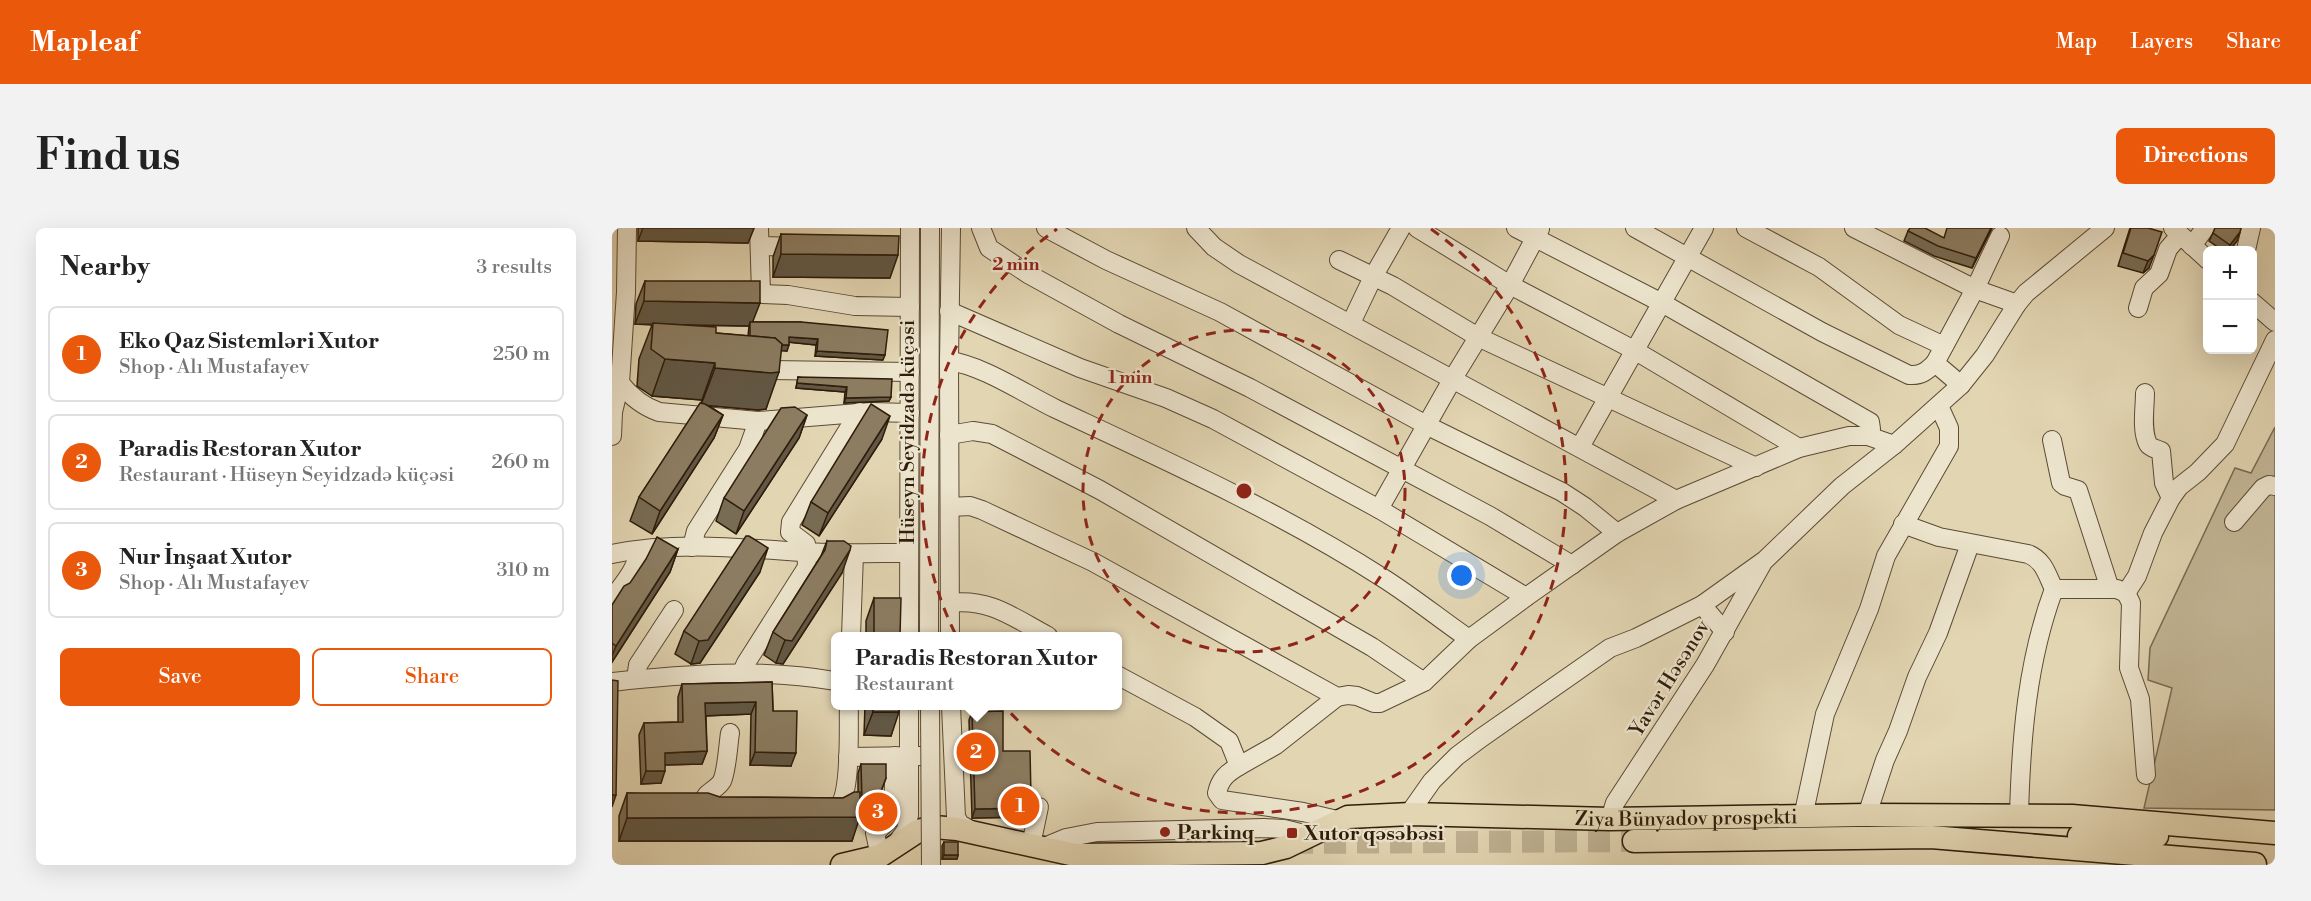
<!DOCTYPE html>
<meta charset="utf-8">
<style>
:root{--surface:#fff;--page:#f2f2f2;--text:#222;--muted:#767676;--line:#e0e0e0;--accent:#ea580c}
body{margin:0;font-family:"Libre Bodoni",serif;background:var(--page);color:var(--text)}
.controls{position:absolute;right:18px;top:18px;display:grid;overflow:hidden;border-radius:9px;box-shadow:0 6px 24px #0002}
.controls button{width:54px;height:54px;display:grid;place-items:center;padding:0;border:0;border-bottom:2px solid var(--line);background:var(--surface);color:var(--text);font:30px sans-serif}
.you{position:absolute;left:850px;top:348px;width:21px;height:21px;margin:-15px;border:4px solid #fff;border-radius:50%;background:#1a73e8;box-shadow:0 0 0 9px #1a73e833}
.badge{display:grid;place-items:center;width:39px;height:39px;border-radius:50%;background:var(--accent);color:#fff;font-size:20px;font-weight:700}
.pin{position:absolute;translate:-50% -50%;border:3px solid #fff;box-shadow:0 2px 6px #0006}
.popup{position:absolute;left:219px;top:404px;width:291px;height:78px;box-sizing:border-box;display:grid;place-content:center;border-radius:9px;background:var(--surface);filter:drop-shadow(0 2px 4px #0005);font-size:20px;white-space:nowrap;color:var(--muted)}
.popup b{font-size:22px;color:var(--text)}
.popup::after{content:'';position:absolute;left:50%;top:100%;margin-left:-12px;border:12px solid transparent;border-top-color:var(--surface)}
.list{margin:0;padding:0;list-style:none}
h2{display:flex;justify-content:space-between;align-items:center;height:78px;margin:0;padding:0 24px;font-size:26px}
h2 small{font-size:20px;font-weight:400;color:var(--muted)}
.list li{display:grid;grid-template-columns:39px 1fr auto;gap:18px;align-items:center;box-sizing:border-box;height:96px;margin:0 12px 12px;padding:0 12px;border:2px solid var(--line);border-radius:9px}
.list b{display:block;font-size:22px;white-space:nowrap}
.list p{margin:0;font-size:20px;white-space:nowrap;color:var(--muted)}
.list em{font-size:20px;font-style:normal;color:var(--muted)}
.actions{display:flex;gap:12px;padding:18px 24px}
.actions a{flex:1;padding:14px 0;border:2px solid var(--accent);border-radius:9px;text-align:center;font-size:21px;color:var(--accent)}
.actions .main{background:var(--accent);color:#fff}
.map{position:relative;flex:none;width:1663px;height:637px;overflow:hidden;border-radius:9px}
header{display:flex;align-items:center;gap:36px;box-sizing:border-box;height:84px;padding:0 30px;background:var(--accent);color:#fff}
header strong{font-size:28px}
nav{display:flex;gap:33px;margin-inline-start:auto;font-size:21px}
.intro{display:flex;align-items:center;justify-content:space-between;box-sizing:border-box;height:144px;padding:0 36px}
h1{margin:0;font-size:42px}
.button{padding:15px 27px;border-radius:9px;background:var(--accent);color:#fff;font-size:21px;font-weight:700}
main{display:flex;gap:36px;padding:0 36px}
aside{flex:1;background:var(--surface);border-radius:9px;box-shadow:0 6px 24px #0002}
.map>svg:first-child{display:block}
</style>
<header>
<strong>Mapleaf</strong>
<nav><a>Map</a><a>Layers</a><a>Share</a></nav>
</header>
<div class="intro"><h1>Find us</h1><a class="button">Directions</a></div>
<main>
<aside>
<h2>Nearby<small>3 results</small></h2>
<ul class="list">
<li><span class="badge">1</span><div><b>Eko Qaz Sistemləri Xutor</b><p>Shop · Alı Mustafayev</p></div><em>250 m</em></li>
<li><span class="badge">2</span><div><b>Paradis Restoran Xutor</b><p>Restaurant · Hüseyn Seyidzadə küçəsi</p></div><em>260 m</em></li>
<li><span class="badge">3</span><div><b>Nur İnşaat Xutor</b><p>Shop · Alı Mustafayev</p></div><em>310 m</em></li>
</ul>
<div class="actions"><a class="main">Save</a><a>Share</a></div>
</aside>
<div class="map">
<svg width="1663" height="637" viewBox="0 0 1663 637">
<rect width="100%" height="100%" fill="#e2d5b2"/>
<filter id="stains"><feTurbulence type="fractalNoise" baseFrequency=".00333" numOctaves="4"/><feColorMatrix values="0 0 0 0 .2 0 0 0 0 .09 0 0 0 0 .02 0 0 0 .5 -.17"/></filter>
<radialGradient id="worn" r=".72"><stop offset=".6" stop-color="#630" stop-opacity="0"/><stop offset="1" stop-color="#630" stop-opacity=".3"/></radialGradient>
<path fill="#c3b696" stroke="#786a50" stroke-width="1.5" d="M1663,199V582L1532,580L1560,460L1536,452L1538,420L1623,240L1639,245Z"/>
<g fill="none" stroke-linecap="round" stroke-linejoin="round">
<path stroke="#beb091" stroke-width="22" stroke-dasharray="22 11" stroke-linecap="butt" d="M679,615L1022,613"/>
<defs>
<g id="minor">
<path d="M15,0L14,64L8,155C19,169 30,178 47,184L146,193L259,184L298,185"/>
<path d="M147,0L149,65"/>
<path d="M369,0L377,20L416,46L507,96L638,160L878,288L960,337"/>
<path d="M434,0L494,32L608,84L816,198L950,264L973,279L1005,305"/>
<path d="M584,0L602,19L627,36L1064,272"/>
<path d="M805,0L898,57L1022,122L1187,220"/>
<path d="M904,0L1050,75L1258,194L1259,201L1256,208"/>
<path d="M1023,0L1210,104L1297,147C1309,148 1315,143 1323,135"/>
<path d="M1134,0L1207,39L1287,97L1332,118"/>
<path d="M1242,0L1363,61L1405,76"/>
<path d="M1561,0L1596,32"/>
<path d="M148,18L188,19"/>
<path d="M1580,18L1593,0"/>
<path d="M1634,22L1639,0"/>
<path d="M727,32L781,58L866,109L1144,239"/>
<path d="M125,65L176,67L243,78L298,79"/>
<path d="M1640,74L1663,94"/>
<path d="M1526,80L1532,60L1547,46L1556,21L1568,7"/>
<path d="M337,83L468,140L554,170L601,191L767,281L914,369"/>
<path d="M739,95L761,49L789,0"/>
<path d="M337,133C370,137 413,166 444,181C555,233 668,284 771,350C801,369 828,391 857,411"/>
<path d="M159,142L298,144"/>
<path d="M1349,157L1323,135L1363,61L1388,8"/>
<path d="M1533,165C1533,180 1529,202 1536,216C1538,220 1545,221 1549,223L1552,255L1559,270"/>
<path d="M337,207L361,203L380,206L488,262L760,419L812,454"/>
<path d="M0,208L1,184L8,155"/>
<path d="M1440,212L1449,255L1453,258L1466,262L1498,361"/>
<path d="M968,219L1092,0"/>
<path d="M338,279L358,278L370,282L481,334L725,469L736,467L745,468L762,475H768L812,454L857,411L914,369L1005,305L1064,272L1187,220L1237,208H1256L1282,217"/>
<path d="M767,281L840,152L898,57L928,1"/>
<path d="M1622,294L1651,260L1657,257L1663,258"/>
<path d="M1291,296L1327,309L1416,326C1432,332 1435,347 1442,361H1505L1514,365L1519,375L1517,440L1528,471L1534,547"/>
<path d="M80,319L84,303L136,221L146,193"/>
<path d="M0,326C62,313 129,320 191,324C226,326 262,325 297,325"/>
<path d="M1514,365L1525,348L1541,305L1559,270L1567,259L1586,244L1613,216L1663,112"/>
<path d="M0,371C9,358 27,339 26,322"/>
<path d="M338,375C378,370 402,390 436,408"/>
<path d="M1090,377L1113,404"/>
<path d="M239,408L242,326"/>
<path d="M297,408L298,0"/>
<path d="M317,408L318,0"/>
<path d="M338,408L337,133L339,0"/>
<path d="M130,444L134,435L195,339L194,316L178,304L179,294L247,184"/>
<path d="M505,447L583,489L617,513L627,538C615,545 608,551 605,565L610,572L691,584L725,592"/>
<path d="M24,451L26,437L62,382"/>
<path d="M0,454C74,446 149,440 223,453"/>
<path d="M339,478L344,589L348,596L362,604"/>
<path d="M236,529L310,528"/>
<path d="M627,538L664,517L725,469"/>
<path d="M102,581L93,578L91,574C94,563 105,562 110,553C115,542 116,518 118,505"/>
<path d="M213,582C218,582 222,583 226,579C240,565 236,498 237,478"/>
<path d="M799,586L801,580L820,553L845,528L869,510L998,420L1024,410L1090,377L1153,332L1230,258L1282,217L1349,157L1373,127L1405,76L1414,65L1493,0"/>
<path d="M1255,587L1273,532L1286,503L1305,449L1326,405L1358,316"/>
<path d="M1407,587C1409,511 1415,433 1442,361"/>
<path d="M1191,589L1213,486L1257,381L1274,328L1337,218V200L1327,178"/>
<path d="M998,591L1003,575L1093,437L1150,336"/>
<path d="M284,616L294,602L297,587V478"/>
<path d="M419,617L427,579"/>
<path d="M430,620L454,610L485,604L652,600L672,601L696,607"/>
<path d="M268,628L263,605L279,590L281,585L283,528"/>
</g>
<g id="major">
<path d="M1467,608H1545"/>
<path d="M1022,613L1319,609L1643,636"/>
<path id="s1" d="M230,637L268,628L306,603L322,599L345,601L463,627L650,625L674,619L736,589L799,586L998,591L1255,587L1460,588L1663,605"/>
</g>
</defs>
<use href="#minor" stroke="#5b4b35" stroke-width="20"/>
<use href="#major" stroke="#2e1d0b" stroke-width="25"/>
<use href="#minor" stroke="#ece4cd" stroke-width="18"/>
<use href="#major" stroke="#e2d5b2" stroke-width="22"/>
<defs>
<path id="minor-bridge" d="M318,478L319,637"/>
</defs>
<use href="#minor-bridge" stroke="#5b4b35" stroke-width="20" stroke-linecap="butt"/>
<use href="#minor-bridge" stroke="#ece4cd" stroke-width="18"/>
</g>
<g fill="#786c54" stroke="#2e1d0b" stroke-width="1.5" fill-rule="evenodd">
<path d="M26,0H142L136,15L26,13Z"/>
<path d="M1380,0L1360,40L1322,28L1292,13L1296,3L1332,10Z"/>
<path d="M1518,0H1536L1537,40L1531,45L1506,38Z"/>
<path d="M1601,5L1625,13L1618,22H1610L1597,13Z"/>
<path d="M169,6L278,50L161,49V29Z"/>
<path d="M33,53L141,94H189L271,132L203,128L204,117L177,114L175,123L169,122L154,181L146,182L96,177L111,187L102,210L40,306L18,293L27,269L89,175L90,172L40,168L25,158L27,131L40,97L23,96L24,76ZM71,97L137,98L136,108L104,105Z"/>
<path d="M186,149L279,169L277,173L232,175L233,164L184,160Z"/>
<path d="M195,187L187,210L124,306L104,293L112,270Z"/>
<path d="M270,211L207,308L190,297L199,274Z"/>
<path d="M215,313L230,345L171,436L164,435L152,427L161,404L209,328Z"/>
<path d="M66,321L58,344L0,434V377Z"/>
<path d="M148,344L88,435L79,436L63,426L72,403Z"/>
<path d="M262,370L288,408H254V393Z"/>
<path d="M160,454L161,483L179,538L138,537L139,486L94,488L95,523L90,536L53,537L49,555L29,556L27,507L32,495L66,494V469L70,456Z"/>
<path d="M253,477H287L279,508L252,507Z"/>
<path d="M360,484L391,523L417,580L413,589L360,590L357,492Z"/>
<path d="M249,536L274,550L263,579L248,580L240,613H7V588L15,565L108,569L231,570L246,564V545Z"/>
<path d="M332,614L346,627L345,631H330V618Z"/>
</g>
<g fill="#625845" stroke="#2e1d0b" stroke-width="1.5">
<path d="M31,0H142L136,15L26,13Z"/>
<path d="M1379,0H1380L1360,40L1364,30Z"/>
<path d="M1628,4L1625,13L1618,22H1616L1618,17Z"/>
<path d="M169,26L286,27L278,50L161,49Z"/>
<path d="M1542,27L1537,40L1531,45L1536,33Z"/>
<path d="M32,73L148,75L139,98L138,94L137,98L23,96Z"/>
<path d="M177,109L206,111L204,117L175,114Z"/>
<path d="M138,117H177L175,123L136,122Z"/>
<path d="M205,123L273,127L271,132L203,128Z"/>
<path d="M53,131L103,135L90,172L40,168Z"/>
<path d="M103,140L167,144L154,181L146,182L89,177Z"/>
<path d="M185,155L235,159L233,164L184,160Z"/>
<path d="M279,169L277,173L232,175L234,170Z"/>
<path d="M111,187L102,210L40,306L48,283Z"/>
<path d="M195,187L187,210L124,306L132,283Z"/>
<path d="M278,188L270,211L207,308L216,285Z"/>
<path d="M156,320L148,344L88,435L79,436L87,413Z"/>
<path d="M66,321L58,344L0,434V428L4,418Z"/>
<path d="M238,322L230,345L171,436L164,435L173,412Z"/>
<path d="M144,474L139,486L89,488L93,475Z"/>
<path d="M261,484H287L279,508L252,507Z"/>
<path d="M95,523L90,536L48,537L53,525Z"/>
<path d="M143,524L184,525L179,538L138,537Z"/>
<path d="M34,543H53L49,555L29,556Z"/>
<path d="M0,567H4L0,579Z"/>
<path d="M266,571L263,579L247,580L250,572Z"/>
<path d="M417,580L413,589L360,590L363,581Z"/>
<path d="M248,589L240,613H7L15,590Z"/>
<path d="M332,627H346L345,631H330Z"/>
</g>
<g fill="#8c7d62" stroke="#2e1d0b" stroke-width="1.5">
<path d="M1298,0H1313L1332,10L1335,0H1379L1364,30L1326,18L1296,3Z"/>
<path d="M1519,0H1536L1550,4L1542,27L1536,33L1511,25Z"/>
<path d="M1603,0H1629L1628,4L1618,17L1601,5Z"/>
<path d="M169,6L287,8L286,27L169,26Z"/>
<path d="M33,53H148V75L32,73Z"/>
<path d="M138,94H189L276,102L273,127L205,123L206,111L177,109V117H170V116L163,110L138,108Z"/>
<path d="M41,95L104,99V105L163,110L170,116L167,144L159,145L103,140V135L53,131L39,121Z"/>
<path d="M186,149L280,151L279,169L234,170L235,159L185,155Z"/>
<path d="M88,175L93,176L111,187L48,283L27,269Z"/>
<path d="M259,176L278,188L216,285L199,274Z"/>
<path d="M183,179L195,187L132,283L112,270L169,180Z"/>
<path d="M134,308H137L156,320L96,412L87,413L72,403Z"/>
<path d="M45,309L66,321L4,418L0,415V377L12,358L18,355L34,331Z"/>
<path d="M215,313H232L239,318L238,322L180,413L173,412L161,404L213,322Z"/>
<path d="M262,370H289L288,408H262Z"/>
<path d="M0,452L6,453L4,567H0Z"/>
<path d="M160,454L161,483H185L184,525L143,524L144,474L93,475L95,523L53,525V543H34L32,495L71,494L70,456Z"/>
<rect x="261" y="477" width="26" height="7"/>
<path d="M391,483V523H418L419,568L417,580L363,581L360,484Z"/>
<path d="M249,536H274V550L266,571L250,572Z"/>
<path d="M242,564H248V589L15,590V565H96L108,569L231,570Z"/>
<rect x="332" y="614" width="14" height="13"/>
</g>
<g fill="none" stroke="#8f2418" stroke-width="3" stroke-dasharray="10 8">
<circle cx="632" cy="263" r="161"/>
<path d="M819 1A322 322 0 1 1 445 1"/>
</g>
<g fill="#8f2418" stroke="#ece4cd" stroke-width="2">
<circle cx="553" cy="604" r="6"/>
<rect x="674" y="599" width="12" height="12" rx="3"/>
</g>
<g text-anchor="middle" stroke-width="4.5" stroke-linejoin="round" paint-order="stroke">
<g font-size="20" fill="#2e1d0b" stroke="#ece4cd">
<text transform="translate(295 204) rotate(-90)" y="7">Hüseyn Seyidzadə küçəsi</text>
<text transform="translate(1057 450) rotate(-58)" y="7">Yavər Həsənov</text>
<text dy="7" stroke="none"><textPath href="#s1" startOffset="864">Ziya Bünyadov prospekti</textPath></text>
</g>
<g font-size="20" font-weight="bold" fill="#2e1d0b" stroke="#ece4cd" text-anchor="start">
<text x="565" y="611">Parkinq</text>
<text x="692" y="612">Xutor qəsəbəsi</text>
</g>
</g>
<circle cx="632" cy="263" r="9" fill="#8f2418" stroke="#ece4cd" stroke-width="3"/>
<g font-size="18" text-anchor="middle" font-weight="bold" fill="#8f2418" stroke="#ece4cd" stroke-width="4.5" stroke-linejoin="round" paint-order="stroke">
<text x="404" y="42">2 min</text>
<text x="518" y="155">1 min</text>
</g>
<rect width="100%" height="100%" filter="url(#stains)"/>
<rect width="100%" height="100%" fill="url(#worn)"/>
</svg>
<div class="controls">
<button>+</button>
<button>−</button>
</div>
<div class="you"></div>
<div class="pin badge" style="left:408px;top:578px">1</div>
<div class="pin badge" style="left:364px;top:524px">2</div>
<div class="popup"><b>Paradis Restoran Xutor</b>Restaurant</div>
<div class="pin badge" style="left:266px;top:584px">3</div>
</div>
</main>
